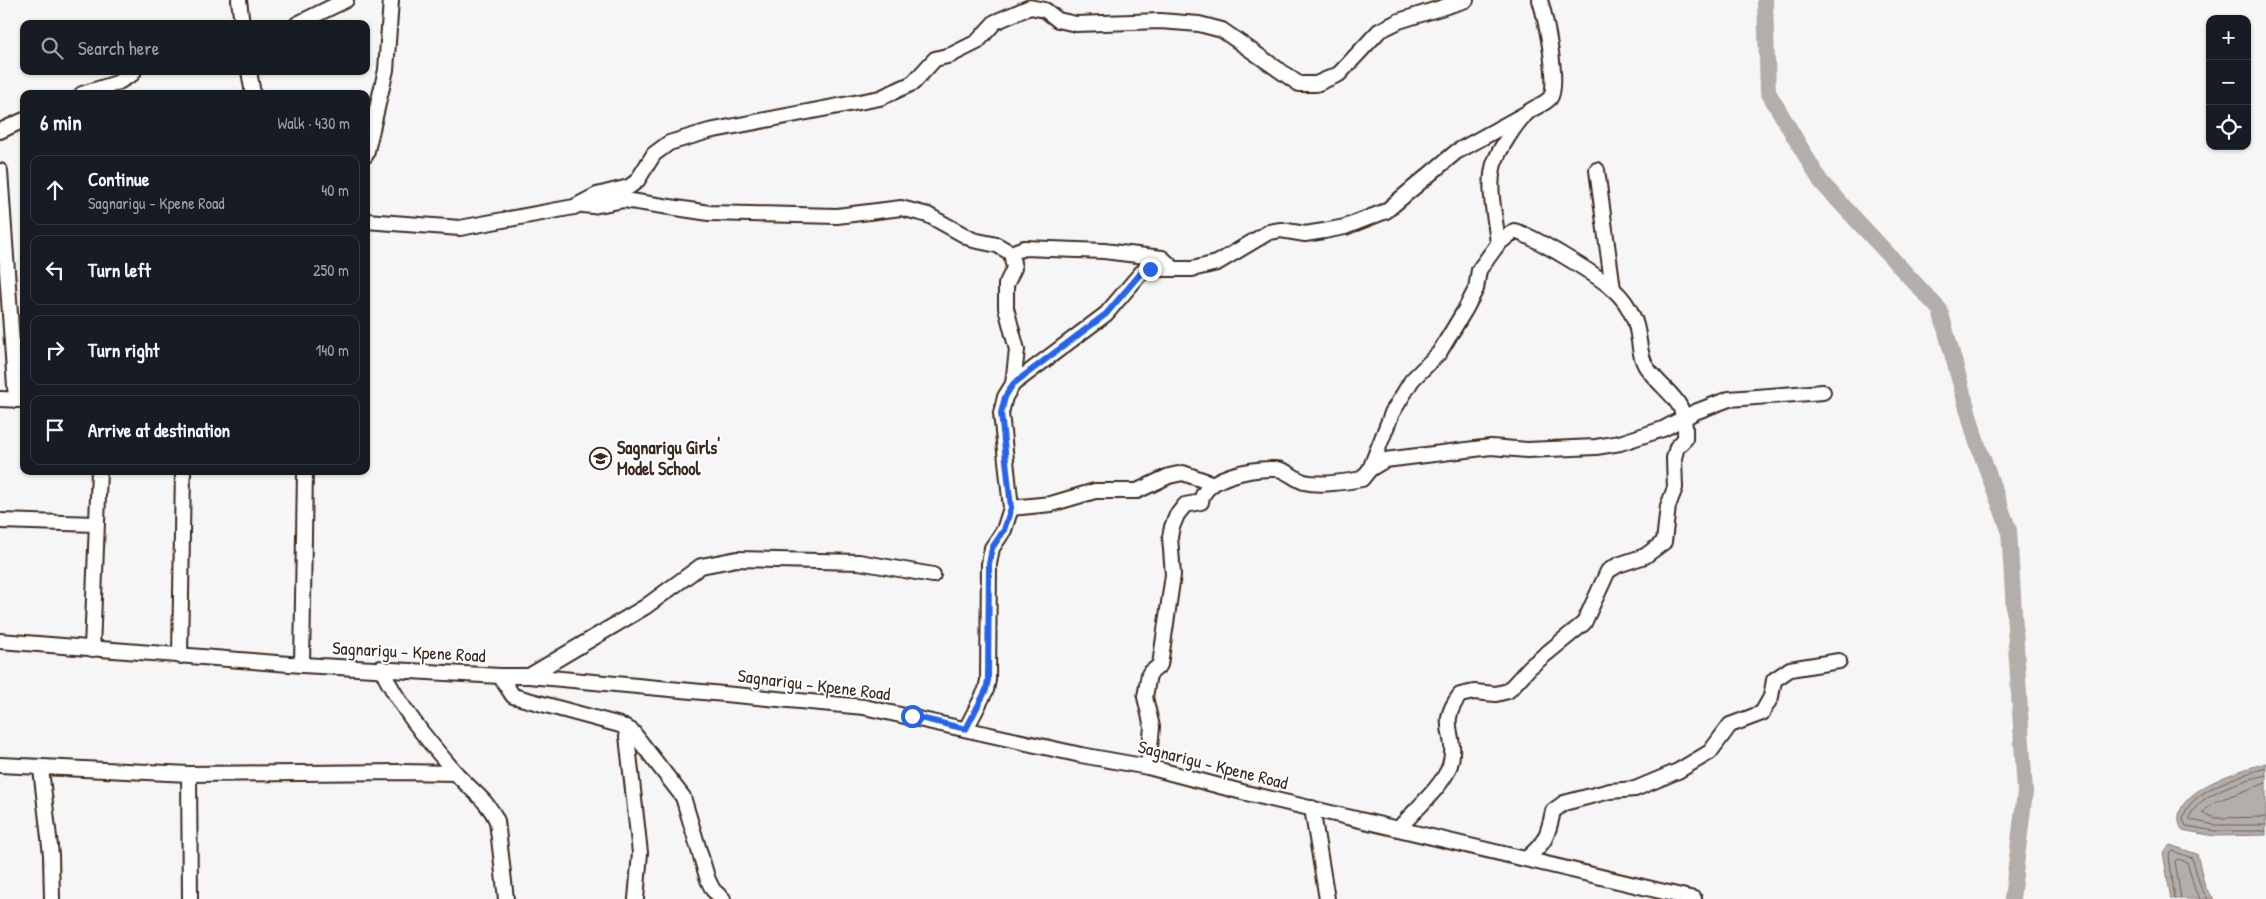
<!DOCTYPE html>
<meta charset="utf-8">
<style>
:root{--surface:#171b24;--page:#242831;--text:#f1f3f6;--muted:#9ea1a6;--line:#363941}
body{margin:0;font-family:"Patrick Hand",sans-serif;background:var(--page);color:var(--text)}
.controls{position:absolute;right:15px;top:15px;display:grid;overflow:hidden;border-radius:10px;box-shadow:0 1px 4px #0004}
.controls button{width:45px;height:45px;display:grid;place-items:center;padding:0;border:0;border-bottom:1px solid var(--line);background:var(--surface);color:var(--text);font:25px sans-serif}
.stop{position:absolute;width:15px;height:15px;margin:-11px;border:4px solid #2563eb;border-radius:50%;background:#fff}
.stop.end{background:#2563eb;border-color:#fff;box-shadow:0 1px 5px #0008}
.list{margin:0;padding:0;list-style:none}
h2{display:flex;justify-content:space-between;align-items:center;height:65px;margin:0;padding:0 20px;font-size:21px}
h2 small{font-size:16px;font-weight:400;color:var(--muted)}
.list li{display:grid;grid-template-columns:32px 1fr auto;gap:15px;align-items:center;box-sizing:border-box;height:70px;margin:0 10px 10px;padding:0 10px;border:1px solid var(--line);border-radius:10px}
.list b{display:block;font-size:19px;white-space:nowrap}
.list p{margin:0;font-size:16px;white-space:nowrap;color:var(--muted)}
.list em{font-size:16px;font-style:normal;color:var(--muted)}
.icon{flex:none;width:28px;height:28px;fill:none;stroke:currentColor;stroke-width:2;stroke-linecap:round;stroke-linejoin:round}
.map{position:relative;flex:none;width:2266px;height:899px;overflow:hidden}
.search{position:absolute;background:var(--surface);box-shadow:0 1px 4px #0004;left:20px;top:20px;width:350px;height:55px;display:flex;align-items:center;gap:12px;box-sizing:border-box;padding:0 18px;border-radius:10px;color:var(--muted);font-size:19px}
.panel{position:absolute;background:var(--surface);box-shadow:0 1px 4px #0004;left:20px;top:90px;width:350px;height:385px;border-radius:10px}
.map>svg:first-child{display:block}
</style>
<div class="map">
<svg width="2266" height="899" viewBox="0 0 2266 899">
<rect width="100%" height="100%" fill="#f7f6f6"/>
<filter id="ink" filterUnits="userSpaceOnUse"><feTurbulence type="fractalNoise" baseFrequency=".02" numOctaves="2"/><feDisplacementMap in="SourceGraphic" scale="10" xChannelSelector="R" yChannelSelector="G"/><feConvolveMatrix kernelMatrix="1 2 1 2 8 2 1 2 1" color-interpolation-filters="sRGB"/></filter>
<g filter="url(#ink)">
<g fill="#b4aeaa" stroke="#847972">
<path d="M2266,763V835L2214,836L2182,830C2162,793 2241,770 2266,763Z"/>
<path d="M2170,845L2197,854L2205,887L2214,899H2171L2163,852Z"/>
</g>
<g fill="none" stroke-linecap="round" stroke-linejoin="round">
<g stroke="#6b5f56" stroke-width="1">
<path d="M2266,768C2241,775 2186,791 2183,820L2186,826L2215,831H2266"/>
<path d="M2266,775C2241,781 2200,792 2189,818L2191,820L2215,825H2266"/>
<path d="M2266,783L2214,802L2202,813L2216,818L2266,817"/>
<path d="M2175,899L2169,855L2173,851L2192,858L2201,888L2208,899"/>
<path d="M2181,899L2175,861L2178,859L2187,862L2195,890L2200,899"/>
</g>
<path stroke="#b4aeaa" stroke-width="16" d="M1765,0L1768,92L1821,182L1940,310L1976,440L2009,530L2025,792L2012,899"/>
<defs>
<g id="minor">
<path d="M239,0L242,24"/>
<path d="M297,24L346,0"/>
<path d="M249,71L253,94"/>
<path d="M82,94L117,83L132,74L134,71"/>
<path d="M0,131L24,120"/>
<path d="M366,155L386,70L391,0"/>
<path d="M1597,170L1613,289"/>
<path d="M0,171L16,400"/>
<path d="M583,205L593,206L624,200L709,213L837,216L901,208L928,215L973,240L997,245L1011,253L1014,268L1006,285V308L1017,350L1013,384L1005,397L1001,413L1011,508L1004,530L992,548L989,564L988,680L986,690L966,729"/>
<path d="M366,221L460,228L574,207L597,195L629,187L637,181L654,154L669,143L709,131L880,98L913,83L935,59L951,55L977,42L995,22L1030,7L1045,10L1058,20L1076,24L1160,21L1199,24L1222,30L1299,84H1316L1339,74L1379,31L1399,21L1466,0"/>
<path d="M1498,244C1496,219 1487,189 1494,164C1499,150 1516,122 1527,113C1534,107 1545,104 1550,98C1560,85 1545,16 1540,0"/>
<path d="M1011,253L1024,248L1104,251L1162,258L1173,268"/>
<path d="M1013,384L1106,314L1141,273L1150,269H1192L1217,263L1269,232L1281,230L1305,234L1324,231L1345,227L1386,211L1456,152L1527,113"/>
<path d="M0,399L23,400"/>
<path d="M1370,469L1385,460L1491,447L1527,450L1596,447L1620,443L1663,429L1695,412L1729,399L1823,392"/>
<path d="M1011,508L1051,504L1095,491H1137L1169,476L1183,473L1211,483"/>
<path d="M0,521L96,524"/>
<path d="M0,641L302,665L500,676H529L864,707L1081,755L1148,767L1246,793L1694,899"/>
<path d="M92,649L99,471"/>
<path d="M180,656L183,471"/>
<path d="M302,665L305,471"/>
<path d="M381,668C399,706 427,740 455,772C469,789 488,800 497,821L506,899"/>
<path d="M500,676L513,696L620,725L632,731L683,797L708,880L713,890L723,899"/>
<path d="M529,676L645,607L701,566L737,559L859,562L933,575"/>
<path d="M626,727L640,853L636,899"/>
<path d="M0,765L189,774L400,772L456,773"/>
<path d="M1148,767L1152,727L1145,697L1149,674L1160,665L1173,575L1170,537L1172,527L1177,515L1185,505L1201,502C1204,476 1254,468 1276,469C1286,469 1294,479 1304,482C1321,486 1345,482 1362,479L1370,469L1392,413L1412,380L1439,353L1465,310L1476,289L1479,270L1498,244L1514,231C1534,236 1597,275 1613,289C1621,296 1629,307 1633,317C1641,332 1637,354 1647,368C1668,397 1687,397 1685,439L1677,447L1674,458L1675,488L1668,506L1664,542L1645,556L1618,565L1608,571L1584,623L1530,667L1508,691L1496,694L1474,692L1460,695C1436,726 1459,734 1450,765C1444,785 1413,812 1399,828"/>
<path d="M41,769L51,855L52,899"/>
<path d="M189,774L190,899"/>
<path d="M1312,808L1327,899"/>
<path d="M1526,859C1545,843 1548,836 1553,811L1564,803L1610,791L1635,789L1678,771L1710,752L1730,725L1762,713L1771,697L1774,680L1790,669L1839,661"/>
</g>
</defs>
<use href="#minor" stroke="#3b2a1e" stroke-width="18"/>
<use href="#minor" stroke="#fff" stroke-width="14"/>
</g>
</g>
<g fill="none" stroke-linecap="round" stroke-linejoin="round" filter="url(#ink)">
<path stroke="#2563eb" stroke-width="6" d="M912,716L966,729L986,690L988,680L989,564L992,548L1004,530L1011,508L1001,413L1005,397L1013,384L1106,314L1141,273L1150,269"/>
</g>
<defs>
<symbol id="school-ring" viewBox="-11 -11 22 22"><circle r="9.5" fill="#fff" stroke="#3b2a1e" stroke-width="1.5"/><path d="M0-5L7-2L0 1L-7-2ZM-4 1L0 2.5L4 1V4Q0 6-4 4Z" fill="#3b2a1e"/></symbol>
</defs>
<g fill-rule="evenodd">
<use href="#school-ring" x="588" y="446" width="25" height="25"/>
</g>
<g text-anchor="middle" stroke-width="4" stroke-linejoin="round" paint-order="stroke">
<g font-size="18" font-weight="bold" fill="#3b2a1e" stroke="#fff" text-anchor="start">
<text x="617" y="454">Sagnarigu Girls'<tspan x="617" dy="21">Model School</tspan></text>
</g>
<g font-size="18" fill="#3b2a1e" stroke="#fff">
<text transform="translate(409 652) rotate(3)" y="6">Sagnarigu - Kpene Road</text>
<text transform="translate(814 685) rotate(7)" y="6">Sagnarigu - Kpene Road</text>
<text transform="translate(1213 765) rotate(14)" y="6">Sagnarigu - Kpene Road</text>
</g>
</g>
</svg>
<div class="controls">
<button>+</button>
<button>−</button>
<button><svg class="icon" aria-label="locate" viewBox="0 0 24 24"><circle cx="12" cy="12" r="6"/><path d="M12 2v4M12 18v4M2 12h4M18 12h4"/></svg></button>
</div>
<div class="stop" style="left:912px;top:716px"></div>
<div class="stop end" style="left:1150px;top:269px"></div>
<div class="search"><svg class="icon" aria-label="search" viewBox="0 0 24 24"><circle cx="10" cy="10" r="6"/><path d="M15 15l6 6"/></svg>Search here</div>
<section class="panel">
<h2>6 min<small>Walk · 430 m</small></h2>
<ul class="list">
<li><svg class="icon" aria-label="ahead" viewBox="0 0 24 24"><path d="M12 20V5M6 11l6-6 6 6"/></svg><div><b>Continue</b><p>Sagnarigu - Kpene Road</p></div><em>40 m</em></li>
<li><svg class="icon" aria-label="left" viewBox="0 0 24 24"><path d="M17 20v-9H6M10 6l-5 5 5 5"/></svg><div><b>Turn left</b></div><em>250 m</em></li>
<li><svg class="icon" aria-label="right" viewBox="0 0 24 24"><path d="M7 20v-9h11M14 6l5 5-5 5"/></svg><div><b>Turn right</b></div><em>140 m</em></li>
<li><svg class="icon" aria-label="arrive" viewBox="0 0 24 24"><path d="M6 21V4h12l-3 4 3 4H6"/></svg><div><b>Arrive at destination</b></div></li>
</ul>
</section>
</div>
